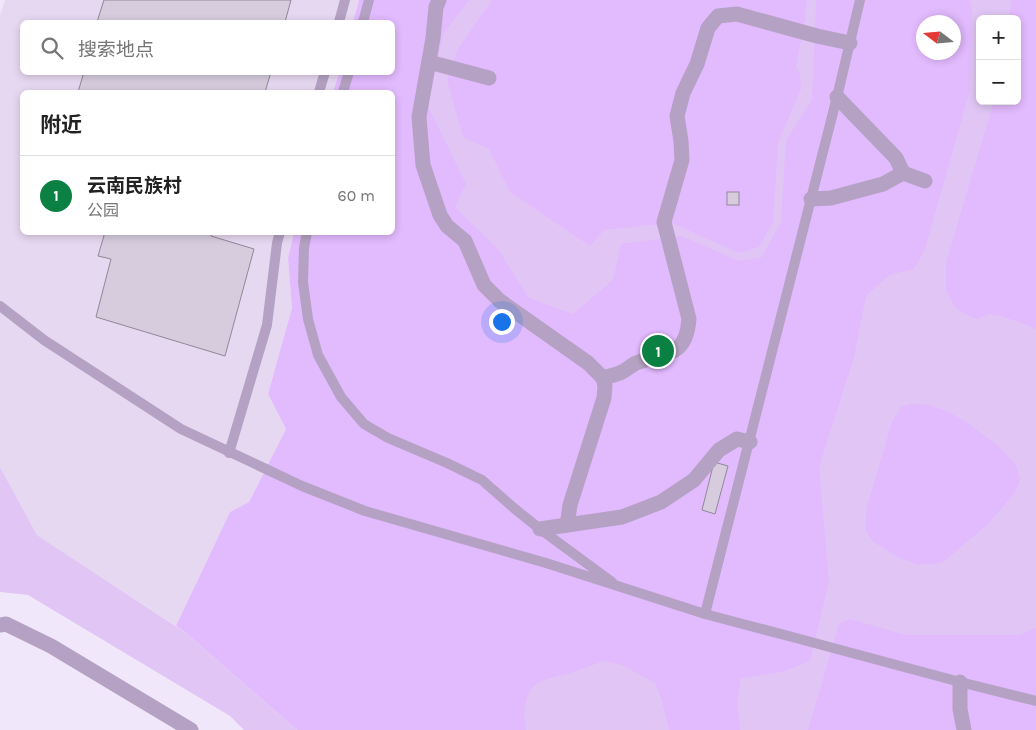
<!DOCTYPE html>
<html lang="zh">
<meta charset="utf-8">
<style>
:root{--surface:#fff;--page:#f6f6f6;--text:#222;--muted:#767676;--line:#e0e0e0;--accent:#0b8043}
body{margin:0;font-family:Karla,"Noto Sans SC",sans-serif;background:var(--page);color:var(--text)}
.controls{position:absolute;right:15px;top:15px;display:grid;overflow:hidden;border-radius:8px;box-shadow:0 2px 8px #0003}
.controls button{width:45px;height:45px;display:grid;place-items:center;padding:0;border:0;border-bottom:1px solid var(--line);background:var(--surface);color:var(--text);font:25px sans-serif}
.compass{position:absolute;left:916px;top:15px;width:45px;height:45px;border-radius:50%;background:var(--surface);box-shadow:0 2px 8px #0003;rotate:286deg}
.you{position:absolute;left:501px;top:321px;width:18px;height:18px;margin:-12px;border:4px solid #fff;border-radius:50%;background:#1a73e8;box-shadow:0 0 0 8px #1a73e833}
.badge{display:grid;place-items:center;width:32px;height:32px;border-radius:50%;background:var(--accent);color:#fff;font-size:16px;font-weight:700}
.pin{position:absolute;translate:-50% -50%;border:2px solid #fff;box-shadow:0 1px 5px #0006}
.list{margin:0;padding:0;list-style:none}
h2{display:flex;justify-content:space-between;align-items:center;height:65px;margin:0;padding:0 20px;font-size:21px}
h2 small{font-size:16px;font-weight:400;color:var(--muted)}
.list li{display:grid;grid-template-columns:32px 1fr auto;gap:15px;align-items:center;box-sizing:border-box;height:80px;padding:0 20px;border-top:1px solid var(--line)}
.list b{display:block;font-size:19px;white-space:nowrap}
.list p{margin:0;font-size:16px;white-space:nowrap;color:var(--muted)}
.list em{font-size:16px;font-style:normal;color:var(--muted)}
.icon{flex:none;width:28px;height:28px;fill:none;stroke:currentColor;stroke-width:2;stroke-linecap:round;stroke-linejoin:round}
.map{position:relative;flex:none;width:1036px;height:730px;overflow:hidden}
.search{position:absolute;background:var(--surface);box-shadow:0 2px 8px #0003;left:20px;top:20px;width:375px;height:55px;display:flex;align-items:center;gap:12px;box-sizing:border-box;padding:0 18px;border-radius:8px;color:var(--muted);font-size:19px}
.panel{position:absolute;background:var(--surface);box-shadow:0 2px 8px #0003;left:20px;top:90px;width:375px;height:145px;border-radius:8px}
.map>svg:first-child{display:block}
</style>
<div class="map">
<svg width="1036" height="730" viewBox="0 0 1036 730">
<rect width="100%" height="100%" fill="#f1e7fa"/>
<path fill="#e7d8f1" d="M5,0H359L353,22H22V72L339,73L333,92H22V232L294,233L288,258L292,308L268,394L286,429L249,502L230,512L176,626L37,535L0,467V15Z"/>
<path fill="#e2bafe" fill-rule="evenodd" d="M359,0H1036V730H297L186,633L176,626L230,512L249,502L286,429L268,394L292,308L288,258L294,233L392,232V92H333L339,73L392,72V22H353ZM980,19H1017V101H980ZM924,22H954V52H924Z"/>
<g fill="#e1c6f5" fill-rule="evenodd">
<path d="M469,0H492L458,49L447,80L463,137L489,149L510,192L590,246L604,230L672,223L739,253L759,247L773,223L778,143L801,89L800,74L796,67L805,19L807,0H816L812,100L786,140L781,222L762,257L739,261L681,236L621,244L613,280L573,314L529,298L498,249L455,207L466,184L428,106L443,34Z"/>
<path d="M970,0H1012L1008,19H980V101H994L946,263V290L952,302L957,309L969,316L978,319L989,314L1001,316L1019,322L1036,329V628L1020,635H906L850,619L839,624L808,730H740L737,705L741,678L782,672L810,661L829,581L819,467L854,357L866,296L889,275L914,269L925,249L970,90L972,8ZM910,404L929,405L947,411L966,422L997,445L1016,465L1020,480L1014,494L988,524L943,562L933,564H917L897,557L874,542L865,530L867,506L892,422L901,407Z"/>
<path d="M0,467L37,535L186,633L297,730H244L230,716L28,595L0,592Z"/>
<path d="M603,661L622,665L655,683L662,701L669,730H526C523,713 523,691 540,682C549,677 560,676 570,673C581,670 592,665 603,661Z"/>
</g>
<g fill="#d6ccde" stroke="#918798">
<path d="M104,0H291L285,22H97Z"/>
<path d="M84,72H271L265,92H78Z"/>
<rect x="727" y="192" width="12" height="13"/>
<path d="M105,232H212L211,236L254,249L225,356L96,317L111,259L98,256Z"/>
<path d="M714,462L728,466L715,514L702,510Z"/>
</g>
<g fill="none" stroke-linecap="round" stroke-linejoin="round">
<g stroke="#b5a1c3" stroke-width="10">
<path d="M339,22L345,0"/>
<path d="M363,22L369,0"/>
<path d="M319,92L325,72"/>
<path d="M343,92L349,72"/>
<path d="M307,232L304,248L303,282L308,319L318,355L341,397L364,424L388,438L447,463L482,480L515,509L540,529L612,582"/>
<path d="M0,306L44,340L181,429L302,486L365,511L546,563L705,614L796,638L960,682L1036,701"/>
<path d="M229,453L267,325L277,243L280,232"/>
<path d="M705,614L837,97L860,0"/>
</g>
<g stroke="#b5a1c3" stroke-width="15">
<path d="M439,0L436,7L433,38L419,117L423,165L440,215L447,226L465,241L484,285L500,301L588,363L603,378L605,386L604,398L570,505L567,525"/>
<path d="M429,62L489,78"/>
<path d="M903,173L925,181"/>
<path d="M811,199L831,198L883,184L903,173L896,158L837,97"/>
<path d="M603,378C609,376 616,375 622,372C628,369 632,364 639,362C667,352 686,357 689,319L664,222L682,160L681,141L677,116L683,93L697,64L708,28L718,16L737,14L817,36L850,43"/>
<path d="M540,529L622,517L661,502L694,480L719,450L737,439L750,442"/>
<path d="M0,625L6,624L51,646L191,730"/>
<path d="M960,682V709L964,730"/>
</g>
</g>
</svg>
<div class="controls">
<button>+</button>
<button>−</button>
</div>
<svg class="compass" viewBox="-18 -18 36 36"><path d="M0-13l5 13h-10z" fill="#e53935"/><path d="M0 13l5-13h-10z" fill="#767676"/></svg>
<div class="you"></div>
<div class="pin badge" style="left:658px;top:351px">1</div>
<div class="search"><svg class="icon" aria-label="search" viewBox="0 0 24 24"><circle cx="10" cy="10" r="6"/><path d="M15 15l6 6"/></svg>搜索地点</div>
<section class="panel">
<h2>附近<small></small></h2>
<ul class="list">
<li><span class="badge">1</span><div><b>云南民族村</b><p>公园</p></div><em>60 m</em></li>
</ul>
</section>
</div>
